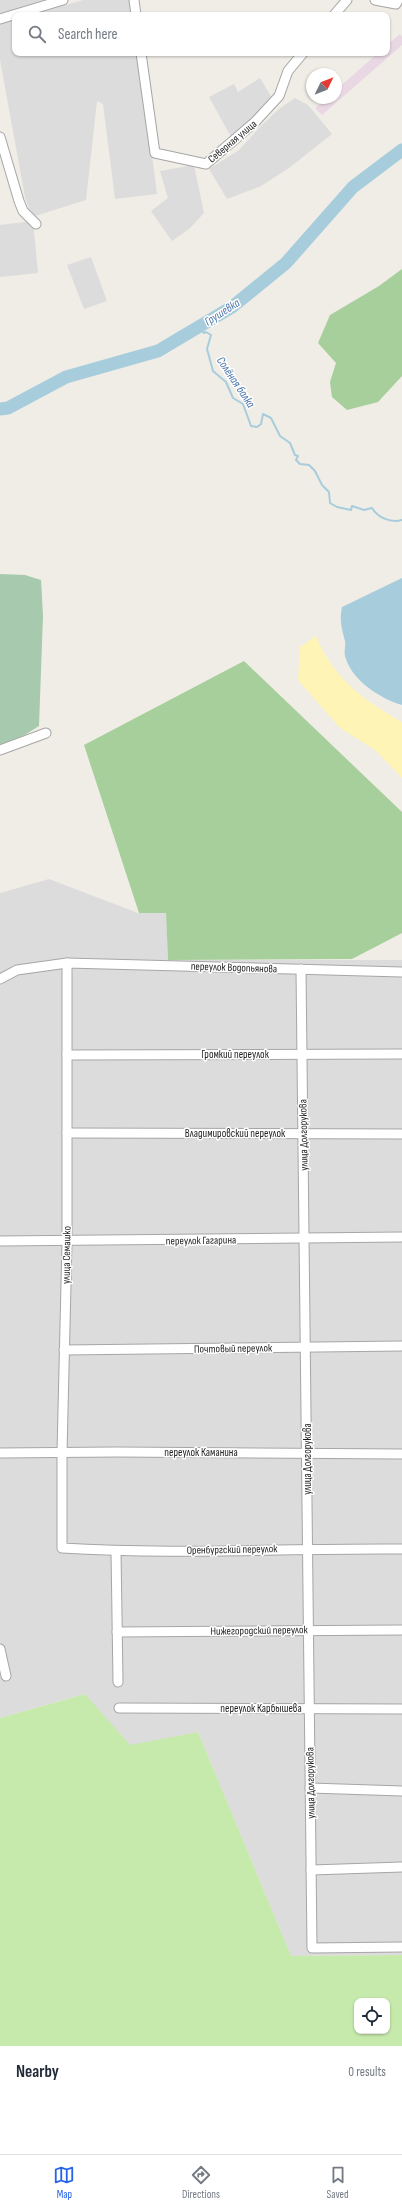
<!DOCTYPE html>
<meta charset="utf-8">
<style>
:root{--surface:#fff;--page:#f6f6f7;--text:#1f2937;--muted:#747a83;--line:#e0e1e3;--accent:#2563eb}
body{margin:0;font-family:"Sofia Sans Condensed",sans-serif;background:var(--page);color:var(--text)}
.controls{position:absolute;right:12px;bottom:12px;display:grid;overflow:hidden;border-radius:8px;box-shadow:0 1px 3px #0004}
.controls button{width:36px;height:36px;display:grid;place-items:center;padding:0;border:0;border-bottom:1px solid var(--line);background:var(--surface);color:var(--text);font:20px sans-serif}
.compass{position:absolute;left:306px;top:68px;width:36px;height:36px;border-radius:50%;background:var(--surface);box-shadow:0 1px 3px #0004;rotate:47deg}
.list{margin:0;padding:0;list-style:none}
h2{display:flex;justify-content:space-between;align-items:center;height:52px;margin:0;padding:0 16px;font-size:17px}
h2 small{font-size:13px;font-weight:400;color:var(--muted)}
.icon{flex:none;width:22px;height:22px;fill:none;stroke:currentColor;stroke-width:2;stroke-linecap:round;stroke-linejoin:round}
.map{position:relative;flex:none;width:402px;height:2046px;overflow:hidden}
.search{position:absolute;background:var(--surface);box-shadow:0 1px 3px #0004;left:12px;right:12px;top:12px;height:44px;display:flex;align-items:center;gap:10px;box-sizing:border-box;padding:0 14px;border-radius:8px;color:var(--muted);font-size:15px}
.sheet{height:108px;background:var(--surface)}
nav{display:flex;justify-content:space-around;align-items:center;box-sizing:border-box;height:56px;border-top:1px solid var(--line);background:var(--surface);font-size:11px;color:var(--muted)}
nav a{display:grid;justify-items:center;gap:2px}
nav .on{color:var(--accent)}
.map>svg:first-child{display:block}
</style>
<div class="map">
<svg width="402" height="2046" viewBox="0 0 402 2046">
<rect width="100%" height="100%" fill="#f0ede6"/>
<g fill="#dddcdc">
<path d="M0,0H48L0,15Z"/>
<path d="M83,0H132L134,15H32Z"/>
<path d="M15,20V53H139L157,194L115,199L103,104L97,101L86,200L32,217L25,197L0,60V24Z"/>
<path d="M260,78L275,103L231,137L209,97L234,84L238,92Z"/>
<path d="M295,98L308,105L332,134L289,168L261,186L227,199L209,169L239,150L260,127L279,109Z"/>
<path d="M194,165L204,213L189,229L172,241L151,211L168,198L160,171Z"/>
<path d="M33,221L38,273L0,277V225Z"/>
<path d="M91,257L107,301L84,309L67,265Z"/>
<path d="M49,879L138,913L166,912L168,960H402V1955L291,1956L198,1732L130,1746L84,1694L0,1718V893Z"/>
</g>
<path fill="#e9d8e4" d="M400,34L402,37V45L322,115L315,108L327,98H336V90L378,53H387V45Z"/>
<path fill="#c6e9ac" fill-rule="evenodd" d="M85,1694L130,1745L198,1732L291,1956L402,1955V2046H0V1718ZM357,2001H387V2031H357Z"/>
<g fill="#a7cf9b">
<path d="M402,269V376L378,402L347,410L332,397L330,382L336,363L318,343L330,315L379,286Z"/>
<path d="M244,661L402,812V933L352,959L168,960L166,913H139L84,745Z"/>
</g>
<path fill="#fef4b5" d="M316,636C334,679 363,700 402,722V778L375,750L340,728L298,680L300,647Z"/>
<path fill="#a7c9ae" d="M0,574L25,575L41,580L43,616L39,726L23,736L0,745Z"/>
<path fill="#a7cddd" d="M402,578V705C381,699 353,681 346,659C343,652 346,647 345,641C342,629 339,620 342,607Z"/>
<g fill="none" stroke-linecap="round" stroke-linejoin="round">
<path stroke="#a7cddd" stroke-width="2" d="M198,327L204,333L206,332L211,335L207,349L213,371L226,382L233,398L243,404L251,426L257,427L261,424L263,414L271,418L280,436L290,443L295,455L298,456L296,460L300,464L309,465L315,471L322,485L329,492L330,503L337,507L351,510L352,506L364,510L372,508C378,518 391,523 402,520"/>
<path stroke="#a7cddd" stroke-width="13" d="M0,409L8,408L66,377L158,351L232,307L286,263L353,187L402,150"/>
<defs>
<g id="minor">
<path d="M134,0L136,15"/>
<path d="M375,0L396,4L398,0"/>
<path d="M334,15L347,0"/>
<path d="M0,19L63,0"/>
<path d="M141,53L155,153L206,164L255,122L279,96L288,71L303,53"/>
<path d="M0,137L19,201L23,211L36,224"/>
<path d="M0,750L46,733"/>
<path d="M67,963V1242L62,1453V1548C175,1555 289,1548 402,1549"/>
<path d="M301,969L312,1948L402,1947"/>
<path d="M0,979L17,970L67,963L402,972"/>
<path d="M67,1055L402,1054"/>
<path d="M67,1133L402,1134"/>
<path d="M0,1241L402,1237"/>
<path d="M64,1350L402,1346"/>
<path d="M0,1453L116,1452L402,1454"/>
<path d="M116,1551L118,1682"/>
<path d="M117,1632L402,1630"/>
<path d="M0,1649L6,1676"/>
<path d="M119,1708L402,1709"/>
<path d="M310,1788L402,1791"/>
<path d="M311,1870L402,1867"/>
</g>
</defs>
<use href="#minor" stroke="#a6a6a6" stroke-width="11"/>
<use href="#minor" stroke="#fff" stroke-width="9"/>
</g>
<g text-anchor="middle" stroke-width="3" stroke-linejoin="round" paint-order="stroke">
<g font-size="11" fill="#1f1f1f" stroke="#fff">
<text transform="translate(232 141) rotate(-40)" y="4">Северная улица</text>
<text transform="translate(234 967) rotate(2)" y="4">переулок Водопьянова</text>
<text x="235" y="1058">Громкий переулок</text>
<text x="235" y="1137">Владимировский переулок</text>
<text transform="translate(303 1135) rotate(-91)" y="4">улица Долгорукова</text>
<text transform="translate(201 1240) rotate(-1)" y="4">переулок Гагарина</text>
<text transform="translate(66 1255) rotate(-89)" y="4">улица Семашко</text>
<text transform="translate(233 1348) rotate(-1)" y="4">Почтовый переулок</text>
<text x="201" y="1456">переулок Каманина</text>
<text transform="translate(307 1459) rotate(-90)" y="4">улица Долгорукова</text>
<text transform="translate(232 1549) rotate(-1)" y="4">Оренбургский переулок</text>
<text transform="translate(259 1630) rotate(-1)" y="4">Нижегородский переулок</text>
<text x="261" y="1712">переулок Карбышева</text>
<text transform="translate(310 1783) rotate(-91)" y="4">улица Долгорукова</text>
</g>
<g font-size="12" font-style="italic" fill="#4c76ae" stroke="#fff">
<text transform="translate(222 312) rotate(-33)" y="4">Грушевка</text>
<text transform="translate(236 382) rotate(56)" y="4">Солёная балка</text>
</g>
</g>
</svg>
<div class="controls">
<button><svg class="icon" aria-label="locate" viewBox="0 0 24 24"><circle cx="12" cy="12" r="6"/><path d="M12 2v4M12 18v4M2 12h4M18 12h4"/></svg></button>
</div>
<svg class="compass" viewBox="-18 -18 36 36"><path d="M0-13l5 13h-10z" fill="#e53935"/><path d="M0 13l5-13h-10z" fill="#747a83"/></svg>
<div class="search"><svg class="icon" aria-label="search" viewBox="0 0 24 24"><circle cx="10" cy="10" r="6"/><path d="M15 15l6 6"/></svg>Search here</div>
</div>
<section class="sheet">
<h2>Nearby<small>0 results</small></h2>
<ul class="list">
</ul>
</section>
<nav>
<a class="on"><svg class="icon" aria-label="map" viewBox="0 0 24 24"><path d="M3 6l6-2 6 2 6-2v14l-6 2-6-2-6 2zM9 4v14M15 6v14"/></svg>Map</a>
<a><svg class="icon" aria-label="directions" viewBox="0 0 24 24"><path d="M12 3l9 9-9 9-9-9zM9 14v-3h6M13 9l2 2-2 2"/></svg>Directions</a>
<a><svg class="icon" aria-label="saved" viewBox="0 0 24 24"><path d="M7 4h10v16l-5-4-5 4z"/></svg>Saved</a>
</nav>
